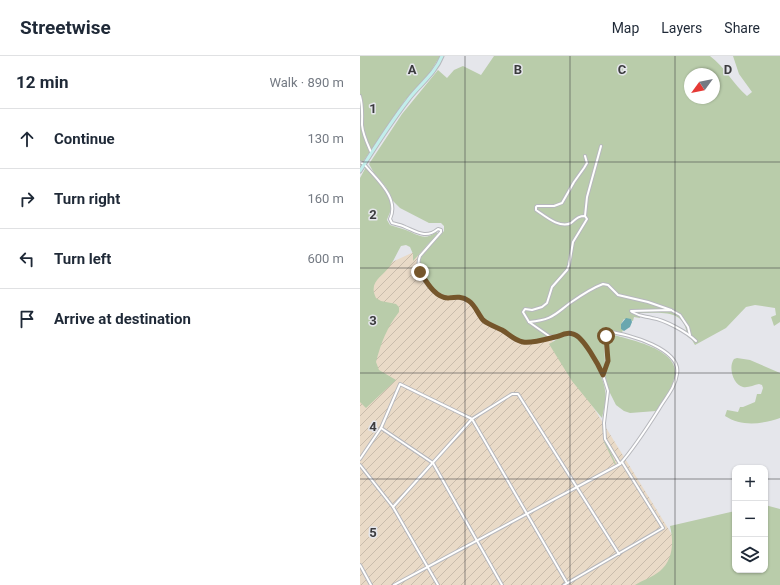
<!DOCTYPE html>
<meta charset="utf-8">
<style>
:root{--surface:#fff;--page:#f2f2f3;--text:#1f2937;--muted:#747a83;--line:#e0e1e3}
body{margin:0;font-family:Roboto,sans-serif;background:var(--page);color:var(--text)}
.controls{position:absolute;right:12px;bottom:12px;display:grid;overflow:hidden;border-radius:8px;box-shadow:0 1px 3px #0004}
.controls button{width:36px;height:36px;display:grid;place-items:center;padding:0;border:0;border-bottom:1px solid var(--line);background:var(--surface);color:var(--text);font:20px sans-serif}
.compass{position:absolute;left:324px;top:12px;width:36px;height:36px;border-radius:50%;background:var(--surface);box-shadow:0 1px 3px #0004;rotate:237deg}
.stop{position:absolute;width:12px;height:12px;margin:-9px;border:3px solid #75562b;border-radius:50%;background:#fff}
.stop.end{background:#75562b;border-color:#fff;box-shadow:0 1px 4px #0008}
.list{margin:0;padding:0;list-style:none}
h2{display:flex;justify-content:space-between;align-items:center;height:52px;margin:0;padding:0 16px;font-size:17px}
h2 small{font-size:13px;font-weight:400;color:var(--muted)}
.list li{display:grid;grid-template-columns:26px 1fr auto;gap:12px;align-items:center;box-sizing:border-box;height:60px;padding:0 16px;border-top:1px solid var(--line)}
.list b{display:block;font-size:15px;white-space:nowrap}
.list em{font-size:13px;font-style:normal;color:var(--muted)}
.icon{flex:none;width:22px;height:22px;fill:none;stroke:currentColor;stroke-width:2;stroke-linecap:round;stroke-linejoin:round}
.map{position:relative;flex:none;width:420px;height:529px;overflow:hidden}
header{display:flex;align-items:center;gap:24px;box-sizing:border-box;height:56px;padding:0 20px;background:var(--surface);border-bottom:1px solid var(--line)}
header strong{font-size:19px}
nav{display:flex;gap:22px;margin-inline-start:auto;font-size:14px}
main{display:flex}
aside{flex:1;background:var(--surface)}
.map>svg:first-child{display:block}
</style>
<header>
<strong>Streetwise</strong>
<nav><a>Map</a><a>Layers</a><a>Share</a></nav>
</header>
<main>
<aside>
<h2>12 min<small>Walk · 890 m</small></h2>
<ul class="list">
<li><svg class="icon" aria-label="ahead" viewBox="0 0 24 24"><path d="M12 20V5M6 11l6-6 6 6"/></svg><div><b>Continue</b></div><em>130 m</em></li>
<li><svg class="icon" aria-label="right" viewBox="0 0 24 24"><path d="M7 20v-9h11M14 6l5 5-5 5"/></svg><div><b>Turn right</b></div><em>160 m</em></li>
<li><svg class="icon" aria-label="left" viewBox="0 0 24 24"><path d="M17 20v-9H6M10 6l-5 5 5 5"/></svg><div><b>Turn left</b></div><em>600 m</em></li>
<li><svg class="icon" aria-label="arrive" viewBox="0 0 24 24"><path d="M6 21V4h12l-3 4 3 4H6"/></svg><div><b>Arrive at destination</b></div></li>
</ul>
</aside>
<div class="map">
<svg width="420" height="529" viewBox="0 0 420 529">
<defs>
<pattern id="industrial-furrows" width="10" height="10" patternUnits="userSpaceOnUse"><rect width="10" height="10" fill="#e9dac7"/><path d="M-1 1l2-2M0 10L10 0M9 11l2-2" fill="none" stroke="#c9bcac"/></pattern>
</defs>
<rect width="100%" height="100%" fill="#e5e6eb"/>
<path fill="url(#industrial-furrows)" d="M119,166L343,529H0V223L6,218Z"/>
<g fill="#b9ccaa" fill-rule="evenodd">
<path d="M0,0H80L69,18L45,44L0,110Z"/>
<path d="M134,0H350C365,11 373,28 387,40L392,36L379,18L373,0H420V266L414,270L411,261L416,259L415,252L395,249L386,251L366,272L335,289L332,284L327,280C326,252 299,257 280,257V262L274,261L273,265L264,263L261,268V272L263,274L261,279L250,275L246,276L244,281L245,309L243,314C232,304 226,278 211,275L174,285H162L152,280L141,272L126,264L110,243L95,240L84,239L76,235L62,218L59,209L60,201L84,175V170L81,167H69L40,152L32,144L26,131L14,117L9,108L42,58L78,14L87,22L94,14L103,10L121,19ZM330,18H354V42H330Z"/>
<path d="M6,111C15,122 31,136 31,151C31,156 28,160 27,164L30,169C35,171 41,172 46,174C58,179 65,185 76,176L78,177L53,205V198L50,191L46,189L41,190C37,197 34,204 30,210C22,221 8,226 16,242L21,245L36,248L39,251V256C27,271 21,287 16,306L19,314L36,324L6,352L0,346V122Z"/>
<path d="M250,278C267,283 317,292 315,317C314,331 304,343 296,355L270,357L264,355L256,349L250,337L245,322L248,304L247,280Z"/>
<path d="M208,279C211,279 214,280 217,282C227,290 244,321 245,334C247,343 244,353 242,362L212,325L189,288L201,281Z"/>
<path d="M377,302L390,304L420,317V362C402,368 382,371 365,360L367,354L378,356L380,351H383L395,346L397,338H401L403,332L402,329L399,328C394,329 388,332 383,331C373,329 368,311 374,303Z"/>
<path d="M242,368L245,384L256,408L255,409L244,386Z"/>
<path d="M405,449L420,453V529H275C283,524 293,521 300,515C313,504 314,486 310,470L375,455V514H405Z"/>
</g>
<path fill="#6aa7af" d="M266,262L271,263L272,266L270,271L264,275L261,273V268Z"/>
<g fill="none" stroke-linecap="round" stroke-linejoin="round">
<defs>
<g id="street">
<path d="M0,40C3,50 2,59 2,69C3,79 7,87 11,96"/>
<path d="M225,100L227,107L224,112L214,126L202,147L194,150H177L176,151V154C185,160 200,173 211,167C216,163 218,160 225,160L227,163L213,186L209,209L207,214L192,231L187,247L182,251L172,254L165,253L163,256L169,266L189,280L195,281L210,277L217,279L225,288L234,302L243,319L248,335L244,367L245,383L260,408"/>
<path d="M0,106L4,108C16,123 40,142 30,163L32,167C36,168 41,169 45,171C57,176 66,183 78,173L81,174V176L60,200C54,214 70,237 84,241C92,244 98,239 107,244C115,247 117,257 122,263C128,269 136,270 143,275C147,277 149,280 153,282C166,290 178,285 191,281"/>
<path d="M225,160L227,141L241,90"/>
<path d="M271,255L311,254L320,259L328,271L330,279"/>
<path d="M272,256C281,261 283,260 292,262C305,264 327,276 336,285"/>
<path d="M169,266C192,264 194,259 210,247C220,240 232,232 243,228L248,229L258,239L288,246L311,254"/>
<path d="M21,372L73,407L142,529"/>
<path d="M0,403L21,372L40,328L112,363L207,527"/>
<path d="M0,409L33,451L78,529"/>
<path d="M33,451L112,363L152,338H158L259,498"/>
<path d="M0,509L11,529"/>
<path d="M34,529L260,408C275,391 287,372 299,353C306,341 315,332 317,318C322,293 268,278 250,276L246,279L248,305L243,319"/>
<path d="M204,529L303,472L262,406"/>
</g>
<path id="secondary" d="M0,115C15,91 31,66 48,44C59,29 75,18 82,0"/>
</defs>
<use href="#street" stroke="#b7b8bd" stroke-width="4"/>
<use href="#secondary" stroke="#b7b8bd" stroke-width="5"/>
<use href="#street" stroke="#fff" stroke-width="2"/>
<use href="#secondary" stroke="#c2eeeb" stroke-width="3"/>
</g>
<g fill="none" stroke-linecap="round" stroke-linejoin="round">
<path stroke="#75562b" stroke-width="5" d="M60,216C66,225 75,242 88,242C96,241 102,240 109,245C115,249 118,258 123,264C129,269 136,271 142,274C149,278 154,284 163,286C171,288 190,282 199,280C203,278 208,276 213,278C223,280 239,310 243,319L248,305L246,280"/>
</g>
<path fill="none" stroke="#3b3b3e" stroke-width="1" stroke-opacity="0.55" d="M105,0V529M210,0V529M315,0V529M0,106H420M0,212H420M0,317H420M0,423H375M405,423H420"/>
<g font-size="13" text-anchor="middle" font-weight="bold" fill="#3b3b3e" stroke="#e5e6eb" stroke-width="3" stroke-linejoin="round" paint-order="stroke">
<text x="52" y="18">A</text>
<text x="158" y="18">B</text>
<text x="262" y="18">C</text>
<text x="368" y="18">D</text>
<text x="13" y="57">1</text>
<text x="13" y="163">2</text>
<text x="13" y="269">3</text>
<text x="13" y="375">4</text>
<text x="13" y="481">5</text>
</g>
</svg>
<div class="controls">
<button>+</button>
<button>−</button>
<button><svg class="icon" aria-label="layers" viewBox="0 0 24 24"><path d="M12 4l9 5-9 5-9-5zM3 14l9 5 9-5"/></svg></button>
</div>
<svg class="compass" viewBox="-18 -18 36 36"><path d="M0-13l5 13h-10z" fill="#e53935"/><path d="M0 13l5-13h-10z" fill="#747a83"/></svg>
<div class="stop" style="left:246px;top:280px"></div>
<div class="stop end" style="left:60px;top:216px"></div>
</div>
</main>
